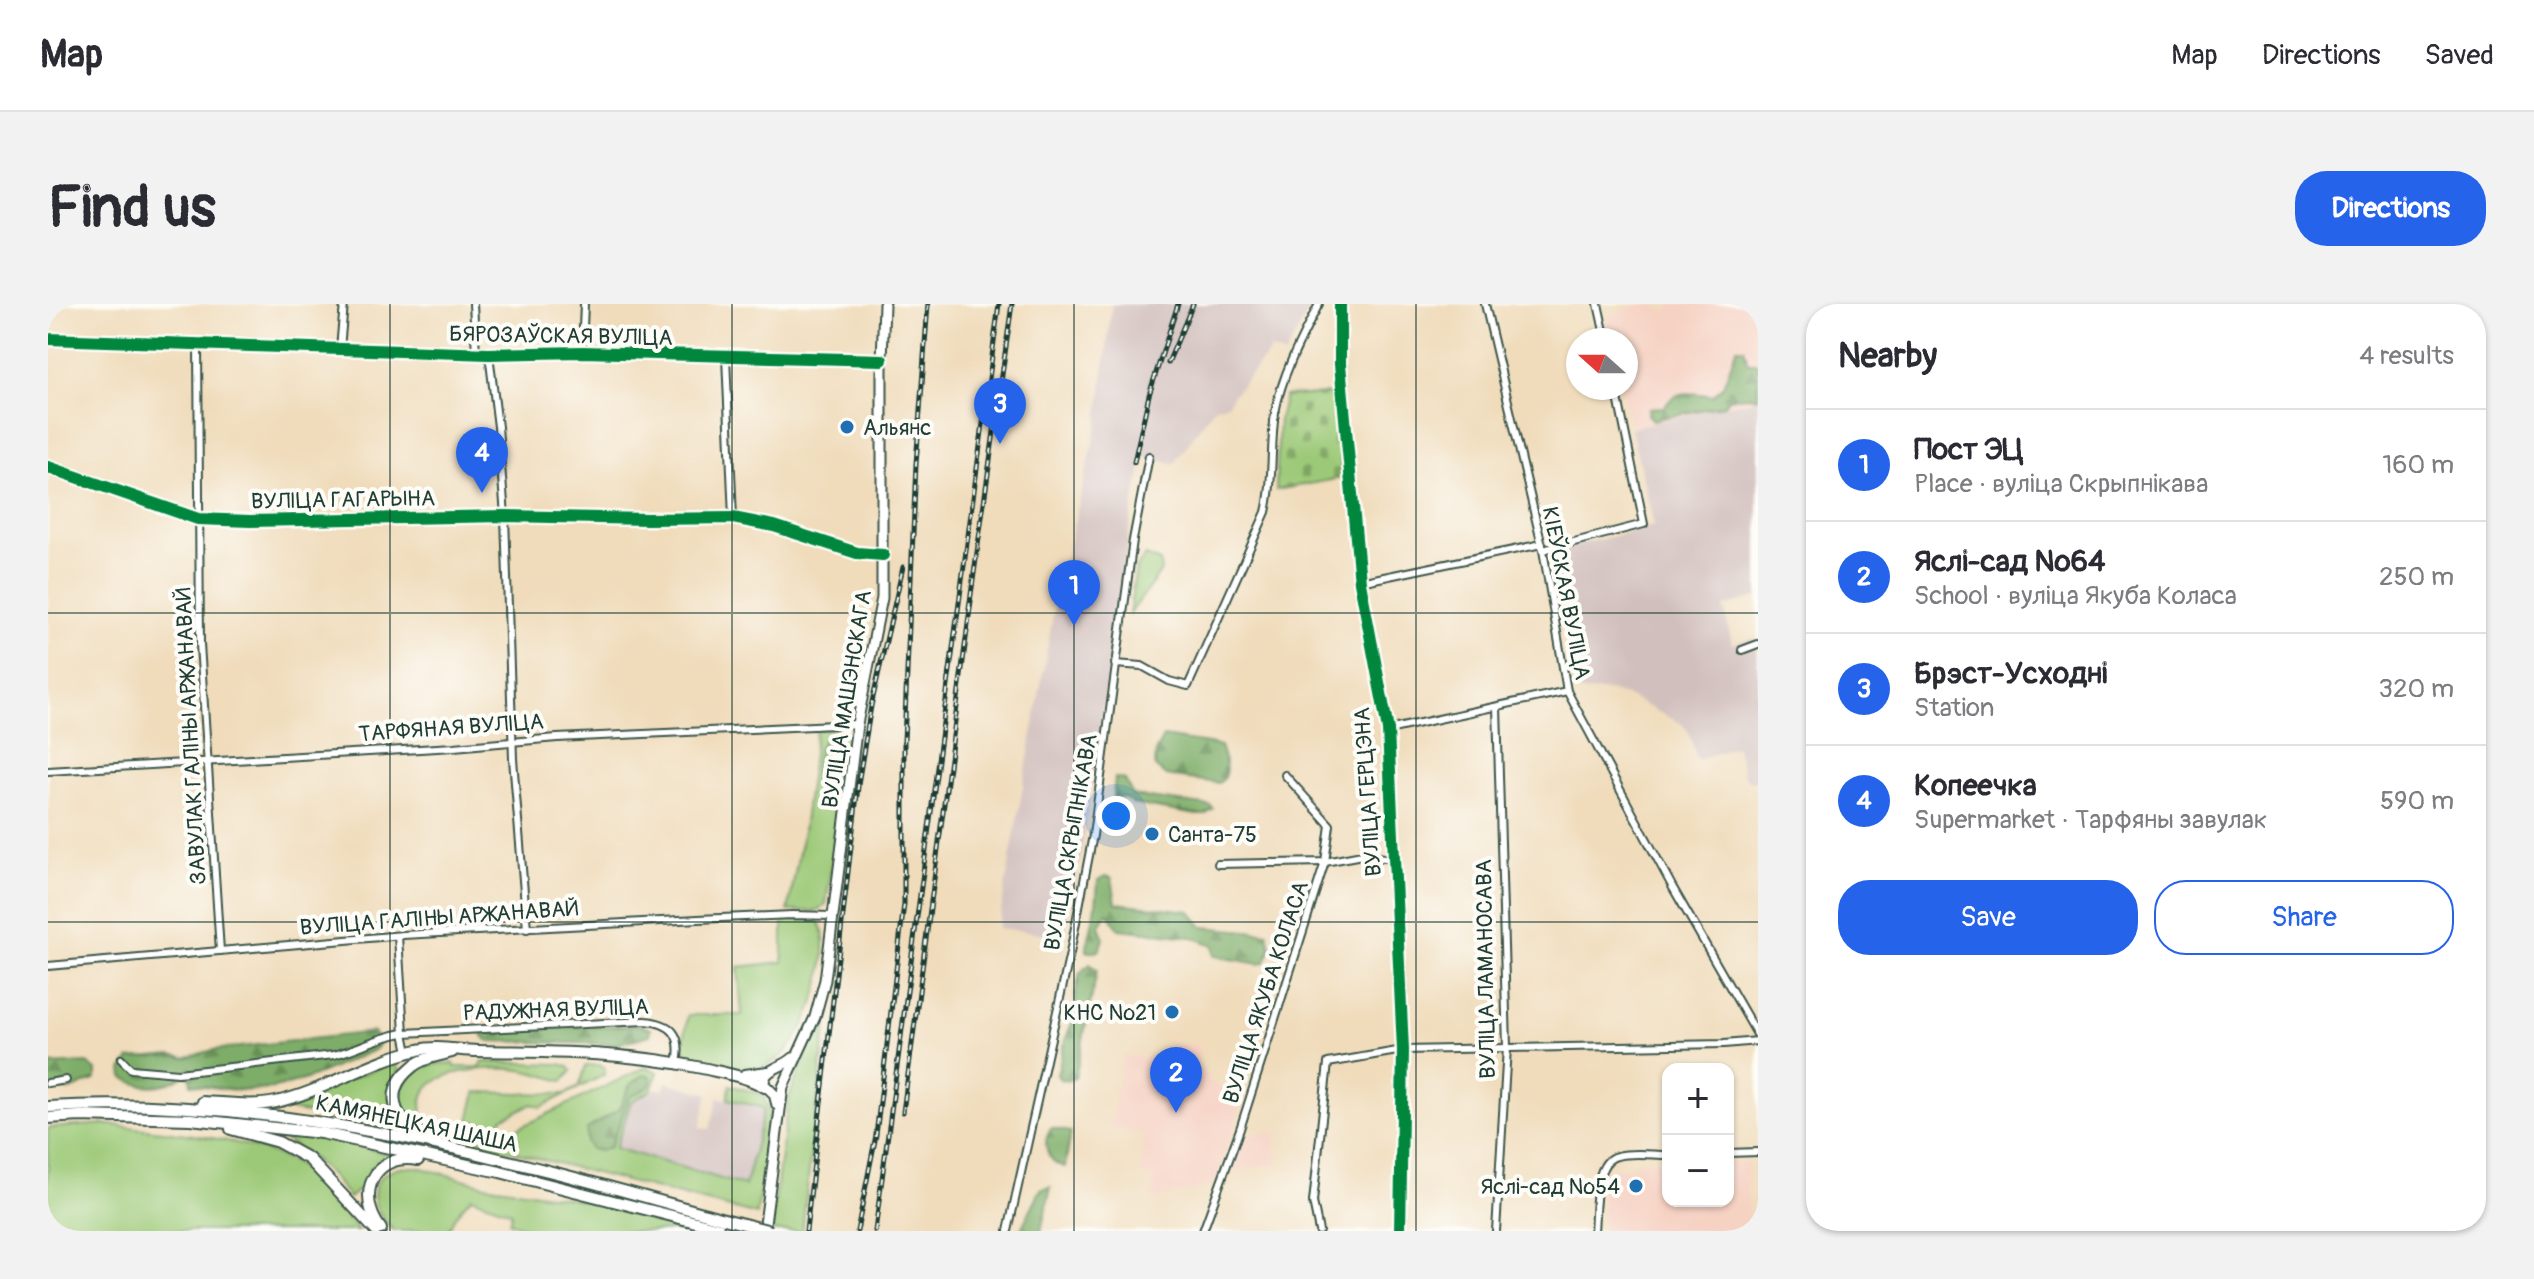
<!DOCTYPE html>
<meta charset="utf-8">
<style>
:root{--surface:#fff;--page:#f2f2f3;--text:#2b2b33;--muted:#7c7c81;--line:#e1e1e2;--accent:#2563eb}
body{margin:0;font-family:Pangolin,sans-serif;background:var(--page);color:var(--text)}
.controls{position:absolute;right:24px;bottom:24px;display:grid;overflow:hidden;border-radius:16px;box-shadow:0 2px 6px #0004}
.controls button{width:72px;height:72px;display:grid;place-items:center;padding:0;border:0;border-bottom:2px solid var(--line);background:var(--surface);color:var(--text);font:40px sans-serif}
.compass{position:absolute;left:1518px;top:24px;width:72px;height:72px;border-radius:50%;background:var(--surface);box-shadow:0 2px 6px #0004;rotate:291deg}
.you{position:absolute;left:1068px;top:512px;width:28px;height:28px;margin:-20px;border:6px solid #fff;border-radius:50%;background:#1a73e8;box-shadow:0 0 0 12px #1a73e833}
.badge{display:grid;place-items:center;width:52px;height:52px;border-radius:50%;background:var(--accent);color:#fff;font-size:26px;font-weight:700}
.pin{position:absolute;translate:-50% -66px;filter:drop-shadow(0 2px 4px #0008)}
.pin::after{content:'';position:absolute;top:42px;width:28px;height:24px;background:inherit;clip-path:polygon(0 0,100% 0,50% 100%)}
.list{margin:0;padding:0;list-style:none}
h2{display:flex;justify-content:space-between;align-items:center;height:104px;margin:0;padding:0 32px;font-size:34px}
h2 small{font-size:26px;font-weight:400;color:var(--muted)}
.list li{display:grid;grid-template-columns:52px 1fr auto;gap:24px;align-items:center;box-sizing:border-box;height:112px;padding:0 32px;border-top:2px solid var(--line)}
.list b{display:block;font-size:30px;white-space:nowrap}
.list p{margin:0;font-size:26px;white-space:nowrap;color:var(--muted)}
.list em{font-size:26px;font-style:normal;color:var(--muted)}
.actions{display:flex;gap:16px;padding:24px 32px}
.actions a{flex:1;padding:18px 0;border:2px solid var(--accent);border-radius:32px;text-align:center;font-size:28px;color:var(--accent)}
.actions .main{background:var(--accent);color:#fff}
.map{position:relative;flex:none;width:1710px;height:927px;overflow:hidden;border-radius:32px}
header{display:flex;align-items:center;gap:48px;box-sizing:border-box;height:112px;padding:0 40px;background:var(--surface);border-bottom:2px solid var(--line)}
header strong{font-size:38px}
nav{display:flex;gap:44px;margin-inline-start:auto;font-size:28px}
.intro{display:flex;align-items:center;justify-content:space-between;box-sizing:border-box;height:192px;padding:0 48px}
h1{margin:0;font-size:56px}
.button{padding:20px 36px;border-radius:32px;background:var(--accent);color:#fff;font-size:28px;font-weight:700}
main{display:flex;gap:48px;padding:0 48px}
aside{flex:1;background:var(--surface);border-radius:32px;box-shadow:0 2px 6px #0004}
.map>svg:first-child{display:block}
</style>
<header>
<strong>Map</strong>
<nav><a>Map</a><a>Directions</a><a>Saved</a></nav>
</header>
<div class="intro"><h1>Find us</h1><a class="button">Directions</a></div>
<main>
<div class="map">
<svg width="1710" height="927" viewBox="0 0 1710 927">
<defs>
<pattern id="forest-firs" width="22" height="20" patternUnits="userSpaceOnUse" patternTransform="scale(2)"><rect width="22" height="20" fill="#7dad68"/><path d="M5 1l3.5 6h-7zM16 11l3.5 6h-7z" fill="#668e56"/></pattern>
<pattern id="cemetery-stones" width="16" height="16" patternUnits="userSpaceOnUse" patternTransform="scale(2)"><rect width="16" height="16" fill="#9cc977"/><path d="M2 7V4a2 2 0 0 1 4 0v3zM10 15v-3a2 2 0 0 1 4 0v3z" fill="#7fa462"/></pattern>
</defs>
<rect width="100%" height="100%" fill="#fdfcf7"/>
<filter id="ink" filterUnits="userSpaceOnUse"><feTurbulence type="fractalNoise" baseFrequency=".0125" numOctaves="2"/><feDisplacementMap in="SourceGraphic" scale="16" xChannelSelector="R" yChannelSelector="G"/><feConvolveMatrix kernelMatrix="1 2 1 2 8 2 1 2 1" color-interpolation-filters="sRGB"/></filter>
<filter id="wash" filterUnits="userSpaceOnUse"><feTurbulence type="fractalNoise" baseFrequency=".006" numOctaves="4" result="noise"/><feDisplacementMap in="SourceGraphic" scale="32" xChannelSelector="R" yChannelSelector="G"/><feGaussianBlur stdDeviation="1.8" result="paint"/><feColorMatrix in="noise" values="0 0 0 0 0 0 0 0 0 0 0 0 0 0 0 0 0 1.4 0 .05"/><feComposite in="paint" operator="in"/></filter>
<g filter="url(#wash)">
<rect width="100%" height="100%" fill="#f0dcbb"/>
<g fill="#f6d2c3">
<path d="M1590,0H1602L1620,7L1623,0H1710V58L1703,59L1710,83V95L1583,124L1573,84H1578V36H1562L1557,16Z"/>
<path d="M1122,740L1151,741L1150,763L1166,781L1196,792L1167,881L1105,896V874L1093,871L1095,830L1062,825L1075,751L1120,756Z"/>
<path d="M1227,827L1229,860L1181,868L1193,834Z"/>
<path d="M1587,858H1620V897H1680V858H1700V927H1554L1555,867L1585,862Z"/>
</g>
<g fill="#d1bfbd">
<path d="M1064,0H1264L1237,52L1223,46L1184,92L1180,100L1167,102L1126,160L1097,152L1085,201L1033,551L1016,632L950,624L1008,295L1050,119Z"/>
<path d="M1710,95V292L1676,303L1684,340L1705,334L1710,353V475L1703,478L1696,472L1688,442L1649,456L1641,428L1634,420L1581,393L1560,387L1532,388L1502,248L1606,222L1583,124Z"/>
<path d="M618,778L660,790L652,824L662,825L670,793L716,804L697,882L566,844L583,798L608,784L615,786Z"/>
</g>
<g fill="#9cc977" stroke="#5e8356" stroke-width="2">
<path d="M1098,252L1112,258L1113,267L1081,311L1088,263Z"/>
<path d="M793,424L801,428V432L778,600L770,607H740L755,527L768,426Z"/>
<path d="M735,615L769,616L772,618C788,656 757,752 713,764C696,769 656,758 640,751L635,743L640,711H694L690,663L735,658Z"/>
<path d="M782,688L754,927H723L740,796Z"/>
<path d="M346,758L352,767C337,788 341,808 354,828L227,803Z"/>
<path d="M434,758L512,760L520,762L524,767L515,777C501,773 486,768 472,766C447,763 379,763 374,796C373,802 375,809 375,815L387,825L443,837L598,763L610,768L603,786L583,798L567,844L697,882L716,804L680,795L682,781L715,791L721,807L709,911L377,825C349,811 343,777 375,763C385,759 396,759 406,759L407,763H433Z"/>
<path d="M551,761L557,764L556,771L493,803L484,800L454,814L453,820L447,823L421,816L428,788L517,790L531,783L538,762Z"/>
<path d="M56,820C115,828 210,832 258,867C276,880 295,909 310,927H0V824Z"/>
<path d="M221,827L285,836L345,851L322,871L316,886H311L301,894C278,863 256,845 221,827Z"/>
<path d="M351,863H370L437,881L535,896L638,927H486L461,918L464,908L423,893L407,912L400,927H347C322,908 315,874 351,863Z"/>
</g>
<g fill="url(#forest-firs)" stroke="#4e754e" stroke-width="2">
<path d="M1689,44H1696L1700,59H1710V94L1701,92L1680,95L1676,101L1605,116L1600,111L1601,104L1616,103C1628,84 1645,89 1665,92L1675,82Z"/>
<path d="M1115,433L1172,442C1176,454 1183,470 1171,479L1118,472L1107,463L1108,446Z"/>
<path d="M779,435L786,441C790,452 782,483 771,488L766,484C766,469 767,449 775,436Z"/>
<path d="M1067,474L1077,476L1085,492L1163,502L1165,505L1157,511H1148L1085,500L1076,494L1065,493Z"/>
<path d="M1058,572L1064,574L1068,599L1142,607L1155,623L1220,629L1223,644L1217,658L1211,660L1166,652L1165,641L1144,633L1071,625L1060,609L1051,622L1056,635L1051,647H1038L1048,602L1050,576Z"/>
<path d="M1042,660L1049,666L1047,677L1027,774L1019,777L1012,775L1009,771L1017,736L1029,707L1027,692L1032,669Z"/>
<path d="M593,721L603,724L602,731L569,740L439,737L434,731L439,726Z"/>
<path d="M325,728L332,739L328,745C291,761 251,783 211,786C189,788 165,783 143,780L142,772L136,771C118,784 94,786 75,773L74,766L82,755L123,751L137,754L165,746Z"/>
<path d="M39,759L48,766V775L23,786L0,785V761Z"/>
<path d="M597,770L603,772C606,787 589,786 581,794L562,843L552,847L543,845L538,838L539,825L571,805L582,781Z"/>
<path d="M1003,824L1023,828L1017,863C999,859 993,839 1003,824Z"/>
<path d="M1003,883L993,927H972L993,885Z"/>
</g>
<path fill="url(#cemetery-stones)" stroke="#5e8356" stroke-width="2" d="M1287,90L1294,174L1228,186L1231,115L1237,92Z"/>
</g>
<g filter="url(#ink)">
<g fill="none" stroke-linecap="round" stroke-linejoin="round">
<defs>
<g id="minor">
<path d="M425,0L428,48"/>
<path d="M1292,0V60L1312,278L1340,426L1355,746L1352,927"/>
<path d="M1437,0L1495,246L1519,387L1625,584L1710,732"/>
<path d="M1550,0L1558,36"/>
<path d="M0,35L441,50L534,48L834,56"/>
<path d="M150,39L152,340L172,647"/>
<path d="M292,45L296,0"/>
<path d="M534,48L536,0"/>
<path d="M441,50L450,123L457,212L465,455L479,625"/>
<path d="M678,53L685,214"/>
<path d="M1495,246L1596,220L1568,84"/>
<path d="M1312,278L1494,240"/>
<path d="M1694,346L1710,340"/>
<path d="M1067,360L1094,362L1121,377L1140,382L1218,208C1226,175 1222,142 1227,109C1234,70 1253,35 1271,0"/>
<path d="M1340,426L1519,387"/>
<path d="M0,467L406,443L509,434L809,420"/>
<path d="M1170,560L1277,558L1314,551L1344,555"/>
<path d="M350,632L356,729L360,748"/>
<path d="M0,662L355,631L650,615L744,611L784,612"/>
<path d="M73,755L83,765L130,769L286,751C310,745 332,732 356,729L597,717C624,719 635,731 629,759"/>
<path d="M0,779L18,776"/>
<path d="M1680,849L1710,848"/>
<path d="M960,927L1022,649L1045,531L1085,236L1101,152"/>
<path d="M1155,927L1192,825L1277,558L1282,521L1237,471"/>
<path d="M1271,927L1265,898L1280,759L1355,746L1676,740L1710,737"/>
<path d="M1448,927L1459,743L1449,403"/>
<path d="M1546,927C1548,907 1545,857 1569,852C1584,848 1604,851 1620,851"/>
</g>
<path id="tertiary" d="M0,163L150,215L202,217L457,212L599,215L685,214L726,222L809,249L835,251"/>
<g id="secondary">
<path d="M729,801L726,790L716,780C715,764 735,764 745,754"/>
<path d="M716,927L735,783L767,713L777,676L809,420L834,294V56L836,0"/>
</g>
<g id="primary">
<path d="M697,771L720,768"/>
<path d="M155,798C179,799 205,803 228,798C277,787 320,757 370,746C390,741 411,747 430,747C506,748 579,748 654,764C676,769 697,772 717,783"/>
<path d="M0,803C231,790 456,853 676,915"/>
<path d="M0,814L32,812L142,815L273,829L452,868L683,927"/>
<path d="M183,825L230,838L261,855L328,927"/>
<path d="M385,834C351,825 330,791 363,764C374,754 390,752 404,748"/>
<path d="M333,925C307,891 325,848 370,856"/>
</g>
</defs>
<use href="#minor" stroke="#3e5548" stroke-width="10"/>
<use href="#tertiary" stroke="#3e5548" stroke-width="12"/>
<use href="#secondary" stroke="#3e5548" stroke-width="13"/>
<use href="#primary" stroke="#3e5548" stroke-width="14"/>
<use href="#minor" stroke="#fff" stroke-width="6"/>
<use href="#tertiary" stroke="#fff" stroke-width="8"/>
<use href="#secondary" stroke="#fff" stroke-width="9"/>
<use href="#primary" stroke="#fff" stroke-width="10"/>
<defs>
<g id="rail">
<path d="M1120,59L1145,0"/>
<path d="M1086,158L1101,91L1130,0"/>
<path d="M921,305L964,0"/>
<path d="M855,808L923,297"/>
<path d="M758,927L811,474L823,402L855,263"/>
<path d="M809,927L828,831L856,600V437L868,160L880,0"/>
<path d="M827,927L951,0"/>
</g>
</defs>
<use href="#rail" stroke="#1f3d34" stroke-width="5"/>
<use href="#rail" stroke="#fdfcf7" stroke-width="2" stroke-dasharray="6" stroke-linecap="butt"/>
<defs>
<path id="primary-bridge" d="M676,915L723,927"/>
</defs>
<use href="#primary-bridge" stroke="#3e5548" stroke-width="14" stroke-linecap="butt"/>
<use href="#primary-bridge" stroke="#fff" stroke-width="10"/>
<defs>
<g id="cycleway">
<path d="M1292,0V60L1312,278L1340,426L1355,746L1352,927"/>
<path d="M0,35L441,50L534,48L834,56"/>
<path d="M0,163L150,215L202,217L457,212L599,215L685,214L726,222L809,249L835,251"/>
</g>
</defs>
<use href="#cycleway" stroke="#fdfcf7" stroke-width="17"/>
<use href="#cycleway" stroke="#00873e" stroke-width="12"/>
</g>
</g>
<path fill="none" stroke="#1f3d34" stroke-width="2" stroke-opacity="0.55" d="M342,0V927M684,0V927M1026,0V927M1368,0V927M0,309H1710M0,618H1710"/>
<g fill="#1f6fb2" stroke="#fdfcf7" stroke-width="3">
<circle cx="799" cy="123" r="8"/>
<circle cx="1104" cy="530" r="8"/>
<circle cx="1124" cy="708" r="8"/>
<circle cx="1588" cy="882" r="8"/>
</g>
<g text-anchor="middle" stroke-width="8" stroke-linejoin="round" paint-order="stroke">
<g font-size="22" fill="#1f3d34" stroke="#fdfcf7">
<text transform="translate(513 31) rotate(1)" y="8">БЯРОЗАЎСКАЯ ВУЛІЦА</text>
<text transform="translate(295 195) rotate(-1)" y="8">ВУЛІЦА ГАГАРЫНА</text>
<text transform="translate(1519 289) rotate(79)" y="8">КІЕЎСКАЯ ВУЛІЦА</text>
<text transform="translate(798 395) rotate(-81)" y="8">ВУЛІЦА МАШЭНСКАГА</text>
<text transform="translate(403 423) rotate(-4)" y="8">ТАРФЯНАЯ ВУЛІЦА</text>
<text transform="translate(142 432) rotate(-93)" y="8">ЗАВУЛАК ГАЛІНЫ АРЖАНАВАЙ</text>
<text transform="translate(1319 488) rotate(-94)" y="8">ВУЛІЦА ГЕРЦЭНА</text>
<text transform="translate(1022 538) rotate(-80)" y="8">ВУЛІЦА СКРЫПНІКАВА</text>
<text transform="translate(391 613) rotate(-4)" y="8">ВУЛІЦА ГАЛІНЫ АРЖАНАВАЙ</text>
<text transform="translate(1437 665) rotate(-91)" y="8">ВУЛІЦА ЛАМАНОСАВА</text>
<text transform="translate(1217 688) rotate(-72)" y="8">ВУЛІЦА ЯКУБА КОЛАСА</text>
<text transform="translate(508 705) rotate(-2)" y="8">РАДУЖНАЯ ВУЛІЦА</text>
<text transform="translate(369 819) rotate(12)" y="8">КАМЯНЕЦКАЯ ШАША</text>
</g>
<g font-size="22" fill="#1f3d34" stroke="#fdfcf7" text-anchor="start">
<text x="815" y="131">Альянс</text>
<text x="1120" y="538">Санта-75</text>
<text x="1108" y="716" text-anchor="end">КНС №21</text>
<text x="1572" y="890" text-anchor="end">Яслі-сад №54</text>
</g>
</g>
</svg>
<div class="controls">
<button>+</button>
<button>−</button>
</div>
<svg class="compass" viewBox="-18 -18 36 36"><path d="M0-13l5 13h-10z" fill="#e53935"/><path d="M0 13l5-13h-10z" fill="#7c7c81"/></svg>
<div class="you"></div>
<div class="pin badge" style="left:1026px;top:322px">1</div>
<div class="pin badge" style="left:1128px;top:809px">2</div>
<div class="pin badge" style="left:952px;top:140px">3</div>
<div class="pin badge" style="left:434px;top:189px">4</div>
</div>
<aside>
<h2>Nearby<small>4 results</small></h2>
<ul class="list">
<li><span class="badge">1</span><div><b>Пост ЭЦ</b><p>Place · вуліца Скрыпнікава</p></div><em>160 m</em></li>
<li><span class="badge">2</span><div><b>Яслі-сад №64</b><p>School · вуліца Якуба Коласа</p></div><em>250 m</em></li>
<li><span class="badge">3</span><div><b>Брэст-Усходні</b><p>Station</p></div><em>320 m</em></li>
<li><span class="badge">4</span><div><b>Копеечка</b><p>Supermarket · Тарфяны завулак</p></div><em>590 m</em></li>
</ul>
<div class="actions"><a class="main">Save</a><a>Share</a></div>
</aside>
</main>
